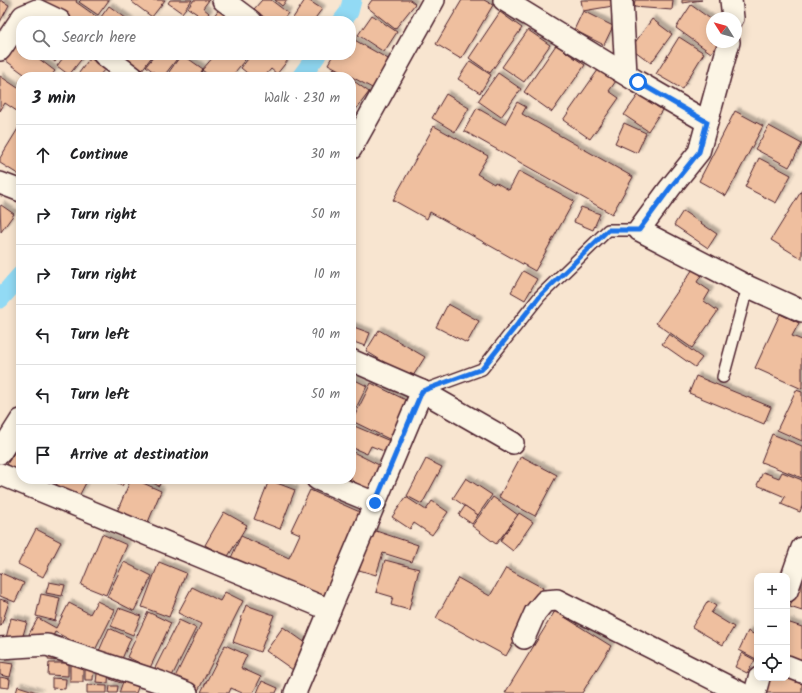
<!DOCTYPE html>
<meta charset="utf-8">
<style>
:root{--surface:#fff;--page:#f6f6f6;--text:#202124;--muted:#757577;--line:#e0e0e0}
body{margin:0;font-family:Kalam,sans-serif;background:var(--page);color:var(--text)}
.controls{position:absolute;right:12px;bottom:12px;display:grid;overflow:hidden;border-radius:8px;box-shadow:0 2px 10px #0003}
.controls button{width:36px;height:36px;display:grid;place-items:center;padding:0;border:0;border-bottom:1px solid var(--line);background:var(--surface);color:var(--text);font:20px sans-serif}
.compass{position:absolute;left:706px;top:12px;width:36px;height:36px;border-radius:50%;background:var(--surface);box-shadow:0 2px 10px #0003;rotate:307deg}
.stop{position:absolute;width:12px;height:12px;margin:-9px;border:3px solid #1a73e8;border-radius:50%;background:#fff}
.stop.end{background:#1a73e8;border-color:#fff;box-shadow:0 1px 4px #0008}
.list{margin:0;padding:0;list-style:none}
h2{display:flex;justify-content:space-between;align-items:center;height:52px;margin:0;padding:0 16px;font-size:17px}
h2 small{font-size:13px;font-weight:400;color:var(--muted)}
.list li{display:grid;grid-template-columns:26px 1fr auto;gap:12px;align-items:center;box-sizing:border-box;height:60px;padding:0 16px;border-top:1px solid var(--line)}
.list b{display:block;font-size:15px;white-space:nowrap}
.list em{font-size:13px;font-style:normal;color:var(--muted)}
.icon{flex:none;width:22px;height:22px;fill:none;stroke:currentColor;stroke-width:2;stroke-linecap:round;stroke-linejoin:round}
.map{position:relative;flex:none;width:802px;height:693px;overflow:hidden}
.search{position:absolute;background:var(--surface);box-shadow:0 2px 10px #0003;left:16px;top:16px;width:340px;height:44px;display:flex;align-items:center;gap:10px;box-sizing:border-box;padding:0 14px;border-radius:16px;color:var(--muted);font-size:15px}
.panel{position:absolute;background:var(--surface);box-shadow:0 2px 10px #0003;left:16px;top:72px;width:340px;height:412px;border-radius:16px}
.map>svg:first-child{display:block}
</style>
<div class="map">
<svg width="802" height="693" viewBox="0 0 802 693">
<defs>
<filter id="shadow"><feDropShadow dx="3.5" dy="-3.5" stdDeviation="1" flood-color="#0004"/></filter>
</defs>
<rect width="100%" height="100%" fill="#f8e5d0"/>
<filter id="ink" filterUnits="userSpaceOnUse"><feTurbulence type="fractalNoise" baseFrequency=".025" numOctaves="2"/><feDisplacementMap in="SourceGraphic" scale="8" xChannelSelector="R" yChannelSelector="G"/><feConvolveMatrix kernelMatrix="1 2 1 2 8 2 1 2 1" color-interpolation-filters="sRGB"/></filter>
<g filter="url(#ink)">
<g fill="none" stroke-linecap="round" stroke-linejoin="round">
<g stroke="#92daf4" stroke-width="19">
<path d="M342,21L349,12L352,0"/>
<path d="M301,77L317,55"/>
<path d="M0,299L21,275"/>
</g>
</g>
<g fill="#efbf9f" stroke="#4a1f2b" filter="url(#shadow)">
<path d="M0,0L9,5L0,22Z"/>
<path d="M42,0H77L76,2L97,17L94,21H71Z"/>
<path d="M81,0H109L98,15L79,2Z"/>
<path d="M134,0H165L152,17L132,2Z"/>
<path d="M170,0H192L182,13L168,3Z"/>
<path d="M194,0H209L203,8L209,13L203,21H192L197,14L188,8Z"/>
<path d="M262,0H271L288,13L282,21H269L254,9Z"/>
<path d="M275,0H287L282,6Z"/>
<path d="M305,0H308L322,9L313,21H291Z"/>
<path d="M372,0H410L415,4L395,29L367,7Z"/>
<path d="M462,0H484L493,5L461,59L436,44Z"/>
<path d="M581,0H618L619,5L583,11Z"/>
<path d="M635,0H673L672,10L634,7Z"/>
<path d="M682,0H702L682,3Z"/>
<path d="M691,5L712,20V42H719L711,53L676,28Z"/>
<path d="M109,6L130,21H98Z"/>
<path d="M220,8L236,21H210Z"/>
<path d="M583,11L613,26L604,45L574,30Z"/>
<path d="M500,12L522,28L490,73L469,58Z"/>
<path d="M372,15L397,32L384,52L358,35Z"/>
<path d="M652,19L672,34L651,63L631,48Z"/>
<path d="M528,30L550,45L524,82L502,67Z"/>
<path d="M679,37L704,53L682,89L656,74Z"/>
<path d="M351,38L390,60L374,89L328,64L333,55H351Z"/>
<path d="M18,42L21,45V55H34L55,71L50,77H28L5,60Z"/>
<path d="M556,45L585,65L552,112L524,92Z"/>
<path d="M47,55H61L55,62Z"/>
<path d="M65,55L84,56L69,75L57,66Z"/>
<path d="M121,55H153L142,70Z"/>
<path d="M155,55H180L163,77H160L146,66Z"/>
<path d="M181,55H183L203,69L201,72L208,77H173L174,76L169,72Z"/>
<path d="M215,55H249L231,77H211L202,70Z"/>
<path d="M251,55H282L288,60L277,74L271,69L264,77H252L241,68Z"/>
<path d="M90,58L105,69L98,77H76Z"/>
<path d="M470,61L491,75L480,93L458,79Z"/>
<path d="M603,63L620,75L609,91L619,98L590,139L563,120Z"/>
<path d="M334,68L348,77H328Z"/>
<path d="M498,73L521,89L501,117L478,101Z"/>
<path d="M0,76L21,90V114L5,103L0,111Z"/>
<path d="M351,79L369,92L354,112L351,110Z"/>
<path d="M446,94L469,108L455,132L432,118Z"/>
<path d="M639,94L662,110L648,131L624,115Z"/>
<path d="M517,102L526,107L522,114L633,177L612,214L464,131L477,108L505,124Z"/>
<path d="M735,111L763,126L726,196L699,181Z"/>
<path d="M624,123L646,133L637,153L615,143Z"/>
<path d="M434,126L488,156L477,174L494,184L495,182L509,190L519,171L574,201L535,271L430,212L427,219L393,200Z"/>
<path d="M769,126L802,144L789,167L755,149Z"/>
<path d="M19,127L21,128V176L0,163V158Z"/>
<path d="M759,158L791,175L776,203L745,187Z"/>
<path d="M802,190V259L771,240Z"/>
<path d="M1,205L14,214L1,232L0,207Z"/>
<path d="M581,207L600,214L593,230L574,222Z"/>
<path d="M683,211L717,234L708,248L674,225Z"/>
<path d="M695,266L703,272L697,282L710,291L704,301L718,311L692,348L656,323Z"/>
<path d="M523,271L537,279L525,300L511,292Z"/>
<path d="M448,304L479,321L467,343L436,327Z"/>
<path d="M780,314L799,323L792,336L802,340V389L755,368Z"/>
<path d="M351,326L370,333L365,346L351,341Z"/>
<path d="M379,330L425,357L411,379L366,351Z"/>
<path d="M669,334L702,358L695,367L662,344Z"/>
<path d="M696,376L771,407L764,424L689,393Z"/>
<path d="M351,378L367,386L351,418Z"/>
<path d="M371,383L410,402L391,440L352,421Z"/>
<path d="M796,390L802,392V441L777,430Z"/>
<path d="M352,425L390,441L386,452L371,446L367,454L351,447V428Z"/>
<path d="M772,434L802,446V478L761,462Z"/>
<path d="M21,442V473L7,464Z"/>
<path d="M351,451L381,466L369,490L349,479H351Z"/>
<path d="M521,456L557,475L535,516L499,497Z"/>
<path d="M426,459L442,467L422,504L407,496Z"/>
<path d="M763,472L779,478L782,472L802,480V506L800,512L781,504L785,497L757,485Z"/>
<path d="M466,478L492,495L478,515L453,498Z"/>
<path d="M33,479H52L47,487Z"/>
<path d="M59,479H88L78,498L56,486Z"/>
<path d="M106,479H126L122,486Z"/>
<path d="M131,479H134L161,491L146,527L116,514Z"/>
<path d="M145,479H162L159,486Z"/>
<path d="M269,480L295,490L280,529L254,519Z"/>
<path d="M310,490L362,513L322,601L230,560L241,536L289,558L300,534L291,530Z"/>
<path d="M406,497L426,510L432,501L448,512L432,535L414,523L410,529L392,517Z"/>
<path d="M493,497L518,515L496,544L472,526Z"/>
<path d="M465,506L478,515L472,524L459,515Z"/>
<path d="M224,512L247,525L227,558L205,545Z"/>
<path d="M519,513L533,522L513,551L500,541Z"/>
<path d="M36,529L61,542L43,577L18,564Z"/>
<path d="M373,530L418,545L412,562L383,553L376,575L359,570Z"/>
<path d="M102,534L127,545L106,595L81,585Z"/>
<path d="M385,560L419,569L409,610L391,605L393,597L376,592Z"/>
<path d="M124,562L152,576L134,611L107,597Z"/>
<path d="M159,562L186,573L169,617L142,607Z"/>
<path d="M506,568L543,588L506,656L436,618L458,578L490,596Z"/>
<path d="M1,573L24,583L15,602L0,596V576Z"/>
<path d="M802,573V611L790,607Z"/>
<path d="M49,582L65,585L62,596L46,593Z"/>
<path d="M192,587L220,601L225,592L243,601L198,691L174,679L201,624L178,613Z"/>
<path d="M41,594L60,598L55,621L36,616Z"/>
<path d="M0,599L9,602L1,626H0Z"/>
<path d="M97,601L115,610L94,652L55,632L49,644L29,634L38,618L56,628L69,603L90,614Z"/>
<path d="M708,601L716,606L711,613L734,627L723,645L692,627Z"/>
<path d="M246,605L274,615L260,652L233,642Z"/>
<path d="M119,608L141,616L133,635L111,626Z"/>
<path d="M555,611L611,646L582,693H505Z"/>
<path d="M148,612L171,623L150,668L127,657Z"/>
<path d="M11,618L27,622L21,642L6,638Z"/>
<path d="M179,620L196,628L171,678L154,670Z"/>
<path d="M787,622L802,627V664L787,659Z"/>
<path d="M283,627L310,646L293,670L266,651Z"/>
<path d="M109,628L131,638L121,661L99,651Z"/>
<path d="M748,631L757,636L756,659L739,650Z"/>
<path d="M225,645L247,655L241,668L261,677L253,693H242L231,688L229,693L201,692Z"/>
<path d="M49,651L64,652L63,661L48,660Z"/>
<path d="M742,653L755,660L747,673L735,667Z"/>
<path d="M0,662L13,664L10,677L0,675Z"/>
<path d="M85,662H94L93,680H85Z"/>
<path d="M49,663H68V676L48,675Z"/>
<rect x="70" y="663" width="13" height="19"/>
<path d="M98,666L109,667L108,683L96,682Z"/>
<path d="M113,670L125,674L121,683L110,679Z"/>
<path d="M126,673L141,679L136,693H119Z"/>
<path d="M0,677L10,679L9,688L0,687Z"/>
<path d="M787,677L802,682V693H762L767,678Z"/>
<path d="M52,678L66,679L65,689L52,688Z"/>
<path d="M262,681L278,688L276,693H257Z"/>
<path d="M87,685L107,686V693H87Z"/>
<path d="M18,686L40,693H16Z"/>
<path d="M110,686H118L117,693H109Z"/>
</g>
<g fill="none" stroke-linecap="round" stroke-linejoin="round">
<defs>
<g id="service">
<path d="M723,377L744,300L749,287"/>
<path d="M422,391L482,369L540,296L608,230H639"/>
</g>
<g id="minor">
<path d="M223,0L251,21"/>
<path d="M504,0L638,82L707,122"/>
<path d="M622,0L626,74"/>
<path d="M731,0L733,18"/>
<path d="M729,42L699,152L670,188L639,230L749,287L802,311"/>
<path d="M0,50L23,16L37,10L60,21"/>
<path d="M104,55L133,77"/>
<path d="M351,149L434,0"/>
<path d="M0,183L21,191"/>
<path d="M422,391L513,443"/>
<path d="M0,453L21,420"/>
<path d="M0,474L330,610"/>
<path d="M317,479L375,503"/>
<path d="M787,591L802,548"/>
<path d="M524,638L535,613L545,601L557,600L741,693"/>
<path d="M0,648L47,645L160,682L187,693"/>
<path d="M787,666L802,672"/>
<path d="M295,693L422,391L351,360"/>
<path d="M755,693L759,678"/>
</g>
</defs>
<use href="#service" stroke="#4a1f2b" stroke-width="14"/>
<use href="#minor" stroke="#4a1f2b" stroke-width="24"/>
<use href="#service" stroke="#fcf5e5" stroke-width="11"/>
<use href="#minor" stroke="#fcf5e5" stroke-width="21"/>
</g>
</g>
<g fill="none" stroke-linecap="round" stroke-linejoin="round" filter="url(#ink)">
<path stroke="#1a73e8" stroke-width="5" d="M375,503L422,391L482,369L540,296L608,230H639L670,188L699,152L707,122L638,82"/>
</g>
</svg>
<div class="controls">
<button>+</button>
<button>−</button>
<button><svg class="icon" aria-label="locate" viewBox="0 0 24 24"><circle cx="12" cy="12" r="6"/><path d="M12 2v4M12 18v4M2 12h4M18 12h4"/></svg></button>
</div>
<svg class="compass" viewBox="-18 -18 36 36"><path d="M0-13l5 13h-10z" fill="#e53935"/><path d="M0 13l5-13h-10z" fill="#757577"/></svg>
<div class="stop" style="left:638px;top:82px"></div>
<div class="stop end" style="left:375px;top:503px"></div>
<div class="search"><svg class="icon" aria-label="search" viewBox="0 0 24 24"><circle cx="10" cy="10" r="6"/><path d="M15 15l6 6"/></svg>Search here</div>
<section class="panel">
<h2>3 min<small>Walk · 230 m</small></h2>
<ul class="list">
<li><svg class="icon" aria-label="ahead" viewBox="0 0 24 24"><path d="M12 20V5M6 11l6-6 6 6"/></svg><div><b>Continue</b></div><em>30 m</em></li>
<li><svg class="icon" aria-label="right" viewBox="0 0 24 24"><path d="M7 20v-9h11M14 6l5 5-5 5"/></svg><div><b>Turn right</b></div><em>50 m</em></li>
<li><svg class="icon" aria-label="right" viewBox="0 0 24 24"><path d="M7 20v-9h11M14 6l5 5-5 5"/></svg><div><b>Turn right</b></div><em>10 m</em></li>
<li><svg class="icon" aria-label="left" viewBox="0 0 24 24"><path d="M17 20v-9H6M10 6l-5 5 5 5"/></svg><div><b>Turn left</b></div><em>90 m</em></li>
<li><svg class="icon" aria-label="left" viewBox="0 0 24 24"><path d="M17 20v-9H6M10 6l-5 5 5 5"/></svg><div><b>Turn left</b></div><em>50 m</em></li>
<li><svg class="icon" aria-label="arrive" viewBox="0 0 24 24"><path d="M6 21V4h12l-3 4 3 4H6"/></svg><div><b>Arrive at destination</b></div></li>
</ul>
</section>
</div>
